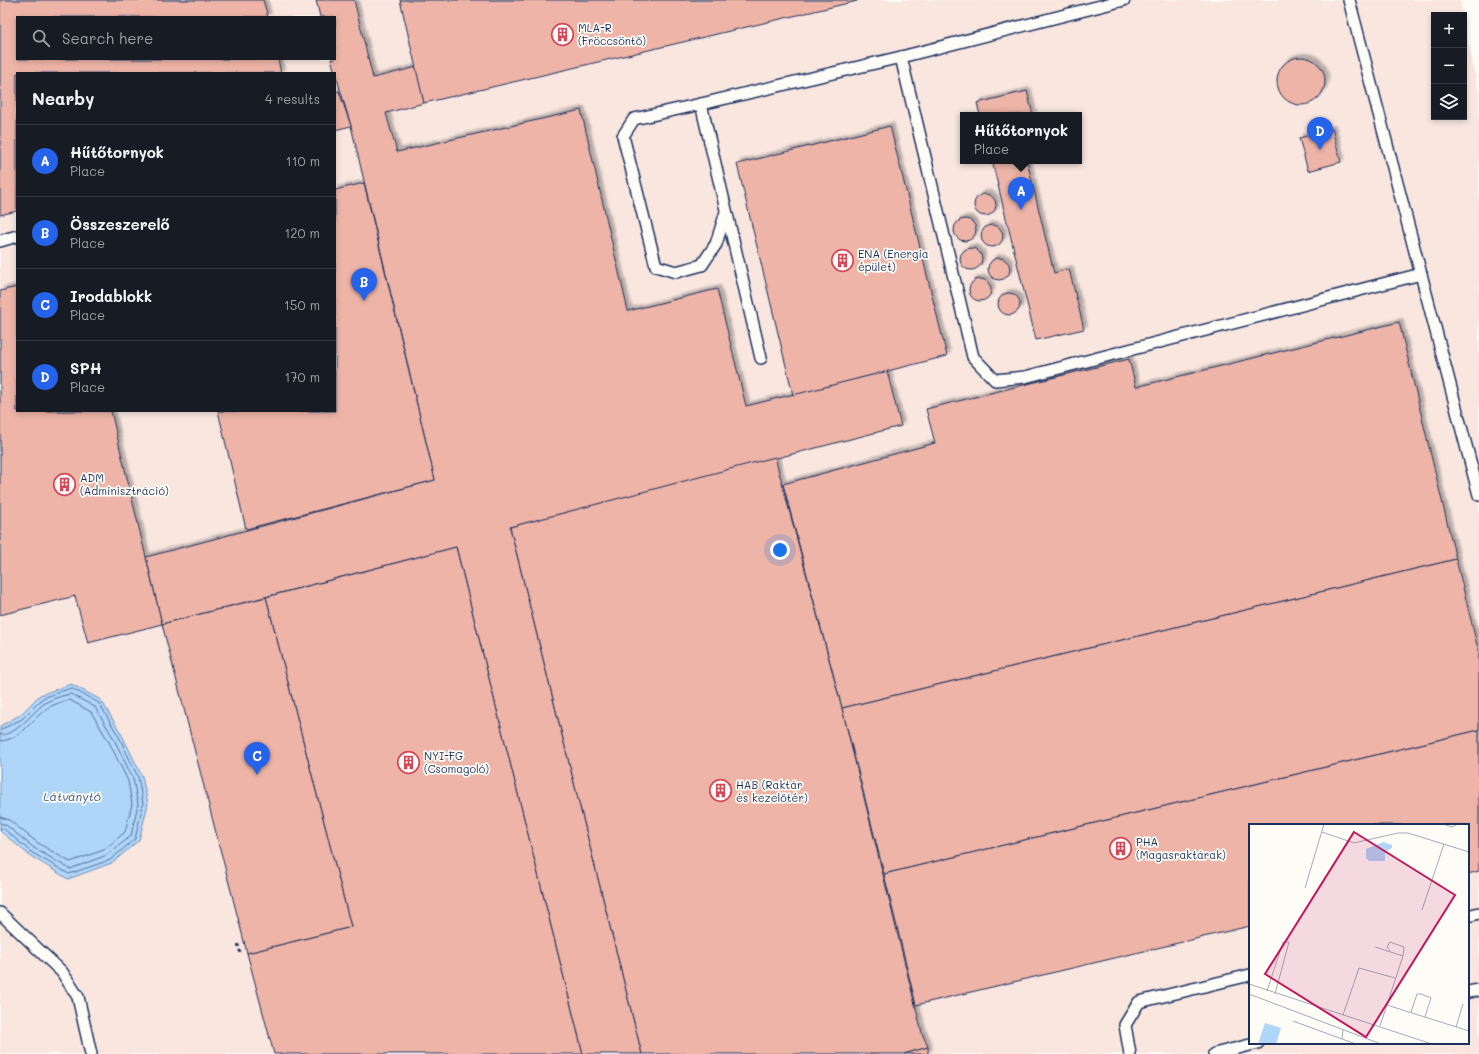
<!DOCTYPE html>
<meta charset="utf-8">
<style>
:root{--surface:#171b24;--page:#242831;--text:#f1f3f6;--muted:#9ea1a6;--line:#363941;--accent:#2563eb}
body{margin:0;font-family:Mali,sans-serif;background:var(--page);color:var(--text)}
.controls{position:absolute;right:12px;top:12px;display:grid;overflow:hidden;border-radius:0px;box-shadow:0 2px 6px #0003}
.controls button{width:36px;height:36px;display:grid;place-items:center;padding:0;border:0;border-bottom:1px solid var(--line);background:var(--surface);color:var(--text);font:20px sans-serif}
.you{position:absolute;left:780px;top:550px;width:14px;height:14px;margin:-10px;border:3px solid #fff;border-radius:50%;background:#1a73e8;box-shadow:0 0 0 6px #1a73e833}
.badge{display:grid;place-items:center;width:26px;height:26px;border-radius:50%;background:var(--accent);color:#fff;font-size:13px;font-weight:700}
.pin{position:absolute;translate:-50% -33px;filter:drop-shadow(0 1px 2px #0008)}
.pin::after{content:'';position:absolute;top:21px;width:14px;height:12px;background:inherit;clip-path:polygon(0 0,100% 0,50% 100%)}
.popup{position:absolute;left:960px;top:112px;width:122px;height:52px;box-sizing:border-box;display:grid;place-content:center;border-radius:0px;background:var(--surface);filter:drop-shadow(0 1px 3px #0005);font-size:13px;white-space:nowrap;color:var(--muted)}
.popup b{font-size:15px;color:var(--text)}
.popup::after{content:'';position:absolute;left:50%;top:100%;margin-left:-8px;border:8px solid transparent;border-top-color:var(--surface)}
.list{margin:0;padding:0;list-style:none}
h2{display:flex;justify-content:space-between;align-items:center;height:52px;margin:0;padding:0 16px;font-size:17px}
h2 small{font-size:13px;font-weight:400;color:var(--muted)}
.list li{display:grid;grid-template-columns:26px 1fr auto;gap:12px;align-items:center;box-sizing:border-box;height:72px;padding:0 16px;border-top:1px solid var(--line)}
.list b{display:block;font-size:15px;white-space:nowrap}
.list p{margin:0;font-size:13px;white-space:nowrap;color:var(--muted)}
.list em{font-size:13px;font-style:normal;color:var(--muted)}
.icon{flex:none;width:22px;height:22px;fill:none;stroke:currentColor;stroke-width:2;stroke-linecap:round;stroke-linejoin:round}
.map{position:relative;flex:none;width:1479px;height:1054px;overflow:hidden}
.search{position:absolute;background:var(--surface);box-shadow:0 2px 6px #0003;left:16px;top:16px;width:320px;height:44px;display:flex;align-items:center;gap:10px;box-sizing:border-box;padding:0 14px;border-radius:0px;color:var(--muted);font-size:15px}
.panel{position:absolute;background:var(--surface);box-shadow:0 2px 6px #0003;left:16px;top:72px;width:320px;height:340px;border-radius:0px}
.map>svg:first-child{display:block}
</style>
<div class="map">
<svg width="1479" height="1054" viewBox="0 0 1479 1054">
<defs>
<filter id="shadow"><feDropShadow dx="3.5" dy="-3.5" stdDeviation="1" flood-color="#0004"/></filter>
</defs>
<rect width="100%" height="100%" fill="#fdfcf7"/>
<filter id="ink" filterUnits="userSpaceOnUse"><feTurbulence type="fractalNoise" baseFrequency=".025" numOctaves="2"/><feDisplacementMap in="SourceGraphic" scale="8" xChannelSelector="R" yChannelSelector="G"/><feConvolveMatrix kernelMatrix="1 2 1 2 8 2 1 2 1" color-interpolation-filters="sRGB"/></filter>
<g filter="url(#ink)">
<path fill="#f8e6df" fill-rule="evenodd" d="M0,0H1460L1463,15H1434V117H1464V20L1479,94V1054H0ZM17,17H335V59H17ZM17,73H335V411H17ZM963,115H1079V161H963ZM1250,825H1468V1043H1250Z"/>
<path fill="#afd5f8" stroke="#7493ba" d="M71,684L101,700L122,735L142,776L148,804L139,840L112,863L68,879L29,855L0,831V726L20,715L40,695Z"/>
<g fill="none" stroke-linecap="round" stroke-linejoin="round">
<g stroke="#56719c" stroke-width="1">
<path d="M0,730L22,719L43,698L71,688L99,703L119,737L138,777L143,804L135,839L110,860L69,874L31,852L4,829L0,828"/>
<path d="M0,735C19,734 31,713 45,703C51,699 64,695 71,694L95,707L114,739L133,779L138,804L131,836L107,855L70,869L34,848L6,825L0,823"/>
<path d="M0,741C22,740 33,717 49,707C55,704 64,701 70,700L91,712L109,742L128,781L132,804L125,832L104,850L70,862L38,843L9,820L0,817"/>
</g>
</g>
<g fill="#edb4a7" stroke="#1b2f5e" filter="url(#shadow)">
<path d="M0,0H263L268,17H17V59H278L281,73H17V211L0,215Z"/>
<path d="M316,0H354L373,78L417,67L424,103L386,113L397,152L581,110L628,311L717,289L746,406L887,371L901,426L510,527L642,1054H583L456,547L162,624L146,557L435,480L351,126L331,59H335V17H320Z"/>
<path d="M400,0H857V1L424,103Z"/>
<circle cx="1301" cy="81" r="24"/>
<path d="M339,91L351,126L335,130V92Z"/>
<path d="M1027,91L1033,115H980L977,103Z"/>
<path d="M890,126L947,356L793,395L737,164Z"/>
<path d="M1332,129L1341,162L1308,171L1299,138Z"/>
<path d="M992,161H1027L1054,273L1069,269L1084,329L1036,340Z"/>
<path d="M364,183L435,480L246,529L218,411H335V190Z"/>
<circle cx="985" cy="205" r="11"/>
<circle cx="965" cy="230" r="11"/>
<circle cx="992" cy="236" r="11"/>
<circle cx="971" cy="259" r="11"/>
<circle cx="999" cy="269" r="11"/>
<circle cx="980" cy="290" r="11"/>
<path d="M17,287V411H111L162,624L88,643L75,596L0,615V291Z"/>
<circle cx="1009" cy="304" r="11"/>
<path d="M1399,322L1456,559L842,708L783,484L935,443L926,409L1129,359L1136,387Z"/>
<path d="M775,457L842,708L922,1033L928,1047L904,1054H642L510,527Z"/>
<path d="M456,547L583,1054H274L247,953L351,927L266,597Z"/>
<path d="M1456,559L1479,653V730L884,874L842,708Z"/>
<path d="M266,597L351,927L247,953L162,624Z"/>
<path d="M1479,730V871L1468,874V825H1250V926L916,1005L884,874Z"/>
<path d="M928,1047V1054H904Z"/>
</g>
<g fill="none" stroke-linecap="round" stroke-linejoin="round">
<defs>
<g id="service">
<path d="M1349,0L1479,495"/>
<path d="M901,57L973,357L995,380L1025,377L1421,274"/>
<path d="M701,104L634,119L623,136L656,266L676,272L702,265L716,244L726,212"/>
<path d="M0,241L17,236"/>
<path d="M761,358L701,104L901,57L1124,0"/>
<path d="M0,913L62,972L78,997L91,1054"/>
<path d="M1468,916L1479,913"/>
<path d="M1468,992L1479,990"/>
<path d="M1130,1054L1125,1025L1139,1002L1250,975"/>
<path d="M1214,1054L1258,1043"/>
</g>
</defs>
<use href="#service" stroke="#1b2f5e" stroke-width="14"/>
<path stroke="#1b2f5e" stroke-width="2.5" stroke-dasharray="3 3" stroke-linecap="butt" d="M238,944L241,955"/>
<use href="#service" stroke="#fdfcf7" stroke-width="11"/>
</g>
</g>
<defs>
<symbol id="building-ring" viewBox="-11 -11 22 22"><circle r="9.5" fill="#fdfcf7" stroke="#d1495b" stroke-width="1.5"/><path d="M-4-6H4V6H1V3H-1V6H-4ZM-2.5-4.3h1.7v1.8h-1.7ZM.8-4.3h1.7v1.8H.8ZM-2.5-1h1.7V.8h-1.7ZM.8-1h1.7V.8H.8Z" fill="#d1495b"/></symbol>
</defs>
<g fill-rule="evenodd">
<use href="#building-ring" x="550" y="22" width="25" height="25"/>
<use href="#building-ring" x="830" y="248" width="25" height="25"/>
<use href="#building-ring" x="52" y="472" width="25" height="25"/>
<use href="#building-ring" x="396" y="750" width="25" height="25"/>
<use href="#building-ring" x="708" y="778" width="25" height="25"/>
<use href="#building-ring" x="1108" y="836" width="25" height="25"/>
</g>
<g text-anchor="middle" stroke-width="3.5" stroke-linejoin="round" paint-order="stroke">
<g font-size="11" fill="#1b2f5e" stroke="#fdfcf7" text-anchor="start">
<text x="578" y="32">MLA-R<tspan x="578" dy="13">(Fröccsöntő)</tspan></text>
<text x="858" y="258">ENA (Energia<tspan x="858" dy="13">épület)</tspan></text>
<text x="80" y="482">ADM<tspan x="80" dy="13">(Adminisztráció)</tspan></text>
<text x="424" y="760">NYI-FG<tspan x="424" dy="13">(Csomagoló)</tspan></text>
<text x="736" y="789">HAB (Raktár<tspan x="736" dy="13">és kezelőtér)</tspan></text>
<text x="1136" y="846">PHA<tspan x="1136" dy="13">(Magasraktárak)</tspan></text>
</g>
<g font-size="12" font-style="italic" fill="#405884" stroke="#fdfcf7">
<text x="72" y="801">Látványtó</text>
</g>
</g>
<g transform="translate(1249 824)">
<rect width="220" height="220" fill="#fdfcf7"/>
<path d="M134,18L143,21V24L136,28V37H120L117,34V25ZM16,199L32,204L27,220H9Z" fill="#afd5f8"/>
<path fill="none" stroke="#a3aaba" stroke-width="1" d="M194,0L203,3L209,0M73,8L105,19L149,9H159L220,28M56,64L75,0M173,86L195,20M126,123L154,132L131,202M141,127L138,123L141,118L155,123L154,132M0,160L183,220M18,167L34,118H40L26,170M0,170L132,220M138,181L220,207M162,188L168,170H172L182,174L176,193M94,191L110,144L146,154M44,197L93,215M207,203L214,180M94,206L93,215L107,220"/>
<path fill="#c2185b" fill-opacity="0.15" stroke="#c2185b" stroke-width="2" d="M105,8L206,71L117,213L16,150Z"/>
<rect width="220" height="220" fill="none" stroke="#1b2f5e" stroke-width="2"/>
</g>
</svg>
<div class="controls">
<button>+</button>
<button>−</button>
<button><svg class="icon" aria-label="layers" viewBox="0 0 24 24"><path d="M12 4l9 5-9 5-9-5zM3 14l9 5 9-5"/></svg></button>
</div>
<div class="you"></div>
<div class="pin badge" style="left:1021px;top:210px">A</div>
<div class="popup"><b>Hűtőtornyok</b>Place</div>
<div class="pin badge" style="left:364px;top:301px">B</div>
<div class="pin badge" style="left:257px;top:775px">C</div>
<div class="pin badge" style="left:1320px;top:150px">D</div>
<div class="search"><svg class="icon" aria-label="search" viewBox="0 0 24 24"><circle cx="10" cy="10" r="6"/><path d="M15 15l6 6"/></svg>Search here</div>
<section class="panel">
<h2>Nearby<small>4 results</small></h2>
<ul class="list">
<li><span class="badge">A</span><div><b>Hűtőtornyok</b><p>Place</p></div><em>110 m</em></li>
<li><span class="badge">B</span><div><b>Összeszerelő</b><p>Place</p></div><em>120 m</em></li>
<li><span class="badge">C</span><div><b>Irodablokk</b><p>Place</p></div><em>150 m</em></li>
<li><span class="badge">D</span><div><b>SPH</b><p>Place</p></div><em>170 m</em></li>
</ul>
</section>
</div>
